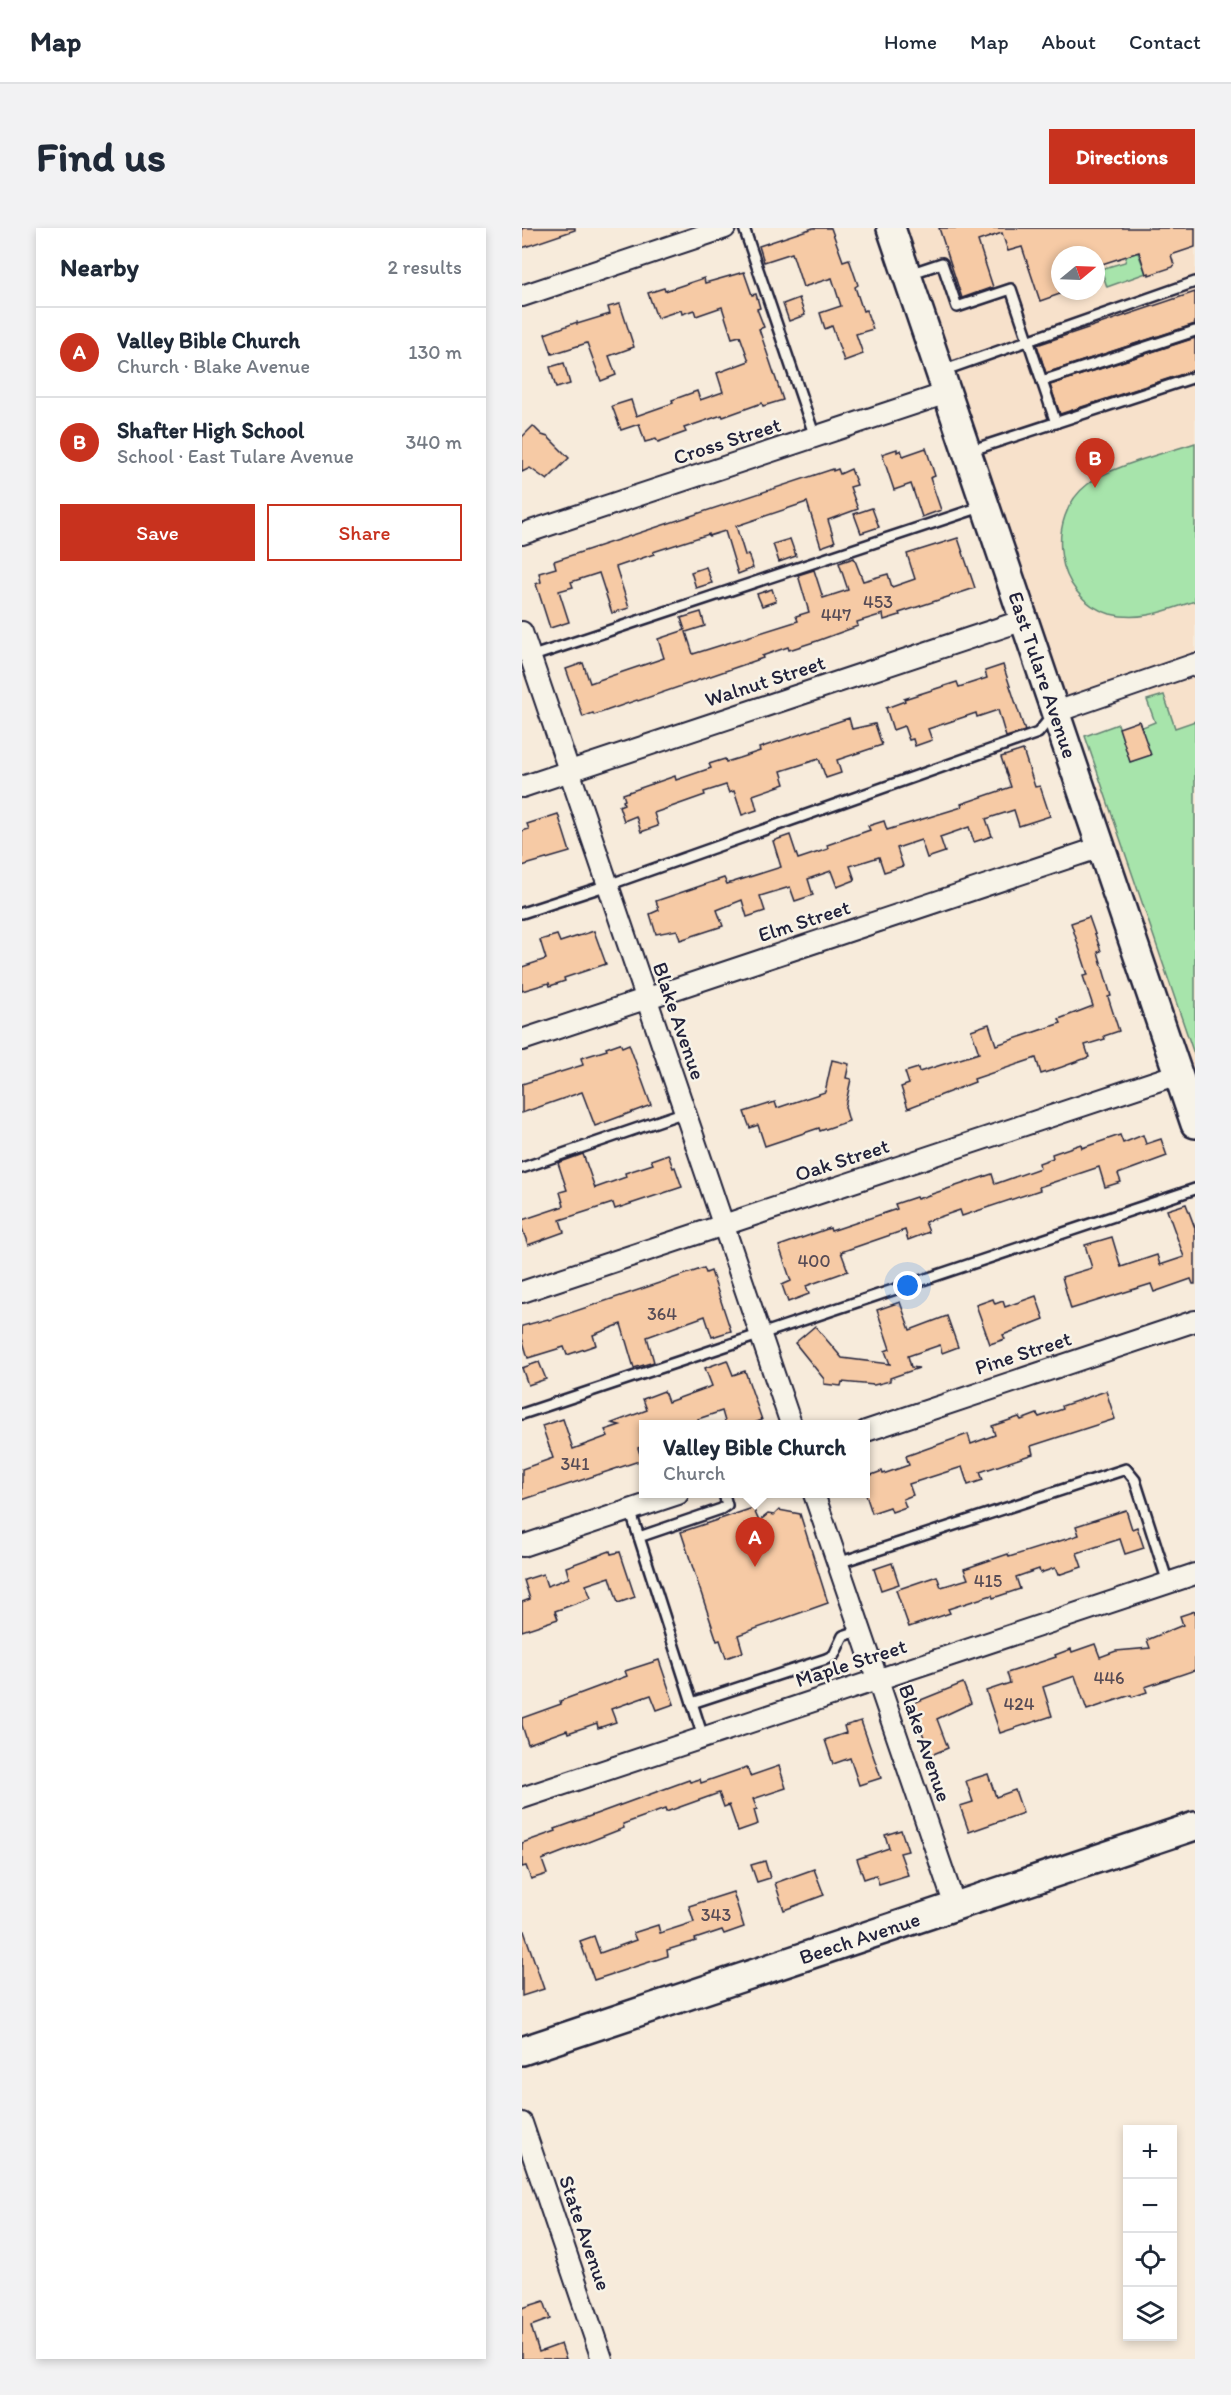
<!DOCTYPE html>
<meta charset="utf-8">
<style>
:root{--surface:#fff;--page:#f2f2f3;--text:#1f2937;--muted:#747a83;--line:#e0e1e3;--accent:#c8321e}
body{margin:0;font-family:Itim,sans-serif;background:var(--page);color:var(--text)}
.controls{position:absolute;right:18px;bottom:18px;display:grid;overflow:hidden;border-radius:0px;box-shadow:0 3px 9px #0003}
.controls button{width:54px;height:54px;display:grid;place-items:center;padding:0;border:0;border-bottom:2px solid var(--line);background:var(--surface);color:var(--text);font:30px sans-serif}
.compass{position:absolute;left:529px;top:18px;width:54px;height:54px;border-radius:50%;background:var(--surface);box-shadow:0 3px 9px #0003;rotate:71deg}
.you{position:absolute;left:386px;top:1058px;width:21px;height:21px;margin:-15px;border:4px solid #fff;border-radius:50%;background:#1a73e8;box-shadow:0 0 0 9px #1a73e833}
.badge{display:grid;place-items:center;width:39px;height:39px;border-radius:50%;background:var(--accent);color:#fff;font-size:20px;font-weight:700}
.pin{position:absolute;translate:-50% -50px;filter:drop-shadow(0 2px 3px #0008)}
.pin::after{content:'';position:absolute;top:32px;width:21px;height:18px;background:inherit;clip-path:polygon(0 0,100% 0,50% 100%)}
.popup{position:absolute;left:117px;top:1192px;width:231px;height:78px;box-sizing:border-box;display:grid;place-content:center;border-radius:0px;background:var(--surface);filter:drop-shadow(0 2px 4px #0005);font-size:20px;white-space:nowrap;color:var(--muted)}
.popup b{font-size:22px;color:var(--text)}
.popup::after{content:'';position:absolute;left:50%;top:100%;margin-left:-12px;border:12px solid transparent;border-top-color:var(--surface)}
.list{margin:0;padding:0;list-style:none}
h2{display:flex;justify-content:space-between;align-items:center;height:78px;margin:0;padding:0 24px;font-size:26px}
h2 small{font-size:20px;font-weight:400;color:var(--muted)}
.list li{display:grid;grid-template-columns:39px 1fr auto;gap:18px;align-items:center;box-sizing:border-box;height:90px;padding:0 24px;border-top:2px solid var(--line)}
.list b{display:block;font-size:22px;white-space:nowrap}
.list p{margin:0;font-size:20px;white-space:nowrap;color:var(--muted)}
.list em{font-size:20px;font-style:normal;color:var(--muted)}
.actions{display:flex;gap:12px;padding:18px 24px}
.actions a{flex:1;padding:14px 0;border:2px solid var(--accent);border-radius:0px;text-align:center;font-size:21px;color:var(--accent)}
.actions .main{background:var(--accent);color:#fff}
.icon{flex:none;width:33px;height:33px;fill:none;stroke:currentColor;stroke-width:2;stroke-linecap:round;stroke-linejoin:round}
.map{position:relative;flex:none;width:673px;height:2131px;overflow:hidden;border-radius:0px}
header{display:flex;align-items:center;gap:36px;box-sizing:border-box;height:84px;padding:0 30px;background:var(--surface);border-bottom:2px solid var(--line)}
header strong{font-size:28px}
nav{display:flex;gap:33px;margin-inline-start:auto;font-size:21px}
.intro{display:flex;align-items:center;justify-content:space-between;box-sizing:border-box;height:144px;padding:0 36px}
h1{margin:0;font-size:42px}
.button{padding:15px 27px;border-radius:0px;background:var(--accent);color:#fff;font-size:21px;font-weight:700}
main{display:flex;gap:36px;padding:0 36px}
aside{flex:1;background:var(--surface);border-radius:0px;box-shadow:0 3px 9px #0003}
.map>svg:first-child{display:block}
</style>
<header>
<strong>Map</strong>
<nav><a>Home</a><a>Map</a><a>About</a><a>Contact</a></nav>
</header>
<div class="intro"><h1>Find us</h1><a class="button">Directions</a></div>
<main>
<aside>
<h2>Nearby<small>2 results</small></h2>
<ul class="list">
<li><span class="badge">A</span><div><b>Valley Bible Church</b><p>Church · Blake Avenue</p></div><em>130 m</em></li>
<li><span class="badge">B</span><div><b>Shafter High School</b><p>School · East Tulare Avenue</p></div><em>340 m</em></li>
</ul>
<div class="actions"><a class="main">Save</a><a>Share</a></div>
</aside>
<div class="map">
<svg width="673" height="2131" viewBox="0 0 673 2131">
<rect width="100%" height="100%" fill="#f7ebdb"/>
<filter id="ink" filterUnits="userSpaceOnUse"><feTurbulence type="fractalNoise" baseFrequency=".0167" numOctaves="2"/><feDisplacementMap in="SourceGraphic" scale="12" xChannelSelector="R" yChannelSelector="G"/><feConvolveMatrix kernelMatrix="1 2 1 2 8 2 1 2 1" color-interpolation-filters="sRGB"/></filter>
<g filter="url(#ink)">
<path fill="#f7e1cb" fill-rule="evenodd" d="M384,0H673V862L571,559L650,534L624,457L548,483ZM538,27H574V63H538Z"/>
<g fill="#a7e4ab" stroke="#648373" stroke-width="1.5">
<path d="M610,10L624,45L585,59L579,41L603,34Z"/>
<path d="M673,215V373C645,382 619,394 588,386C532,370 522,289 566,256C589,238 644,225 673,215Z"/>
<path d="M642,467L653,500L673,493V829L563,508L596,496L609,532L617,496L621,499L633,494L625,472Z"/>
</g>
<g fill="#f6caa5" stroke="#22223b" stroke-width="1.5">
<path d="M0,0H53V2L0,20Z"/>
<path d="M291,0H309L321,33L327,31L336,57L333,59L341,83L344,82L351,101L334,106L341,126L322,133L310,98L303,101L298,85L319,78L310,50L281,59L270,25L242,34L237,18Z"/>
<path d="M417,0H673V19L649,27L652,37L651,39L627,47V45L624,46L617,24L574,38V27H538V66L518,73L500,19L486,23L480,5L456,13L471,59L440,70Z"/>
<path d="M222,44L230,67L234,66L238,80L235,81L242,99L237,101L261,172L241,178L240,175L201,189L200,187L162,200L164,204L136,214L134,211L123,214L117,196L99,202L90,178L109,172L114,188L151,175L150,172L175,163L178,172L201,164L195,145L227,133L218,108L210,110L200,79L174,88L172,82L160,86L159,82L135,90L126,65L142,60L143,63L182,50L183,55Z"/>
<path d="M673,64V96L524,145L515,117Z"/>
<path d="M277,70L283,87L267,93L261,76Z"/>
<path d="M98,76L112,119L87,128L94,147L79,153L65,115L30,126L23,106L55,94V96L88,86L86,79Z"/>
<path d="M673,110V142L538,186L528,157Z"/>
<path d="M42,135L48,156L34,160L28,139Z"/>
<path d="M11,198L20,207L26,209L47,230L25,252L8,240L0,244V209Z"/>
<path d="M404,220L413,248L408,250L419,282L400,289L389,256L372,262L360,226L375,221V224L379,222L381,228Z"/>
<path d="M311,241V243L316,241L318,246L329,241L335,257L328,259L336,281L306,292L313,314L299,319L285,274L214,298L223,327L226,326L231,340L216,346L203,303L187,308V306L131,324L132,326L94,339L107,380L90,385L77,345L49,354L51,359L37,363L47,394L28,400L14,356L19,354L17,345L34,340L32,333Z"/>
<path d="M350,280L357,299L339,305L332,286Z"/>
<path d="M436,310L453,360L377,385L378,387L362,392L361,386L335,394L336,398L295,413L267,422L266,419L240,428L241,430L116,473L115,472L72,487L71,485L61,489L44,441L61,435L68,455L142,430L136,411L163,402L159,390L179,384L183,398L164,404L171,426L276,393L274,388L287,384L276,347L292,342L301,370L326,362L317,335L332,330L341,353L366,346L370,359L393,351L385,326Z"/>
<path d="M268,311L274,328L257,334L251,316Z"/>
<path d="M184,339L190,355L174,360L169,344Z"/>
<path d="M250,361L254,373L240,378L235,366Z"/>
<path d="M481,437L503,503L484,509L476,482L455,489L454,485L406,501L410,512L393,518L391,511L387,512L382,498L371,502L364,480L383,473L382,471L435,454L437,459L465,450L463,443Z"/>
<path d="M327,490L330,501L353,496L360,517L315,532L319,545L304,550L297,531L259,543L263,556L231,567L235,582L220,587L212,563L207,565L204,557L182,564L183,567L132,585L136,598L119,604L114,588L102,593L97,578L102,576L101,573L103,572L101,566L153,548L154,552L189,540L187,536L203,531L204,534L217,530L238,523L237,520Z"/>
<path d="M617,493L629,527L608,534L597,500Z"/>
<path d="M501,522L513,559L518,558L528,588L497,598L492,582L464,591L470,608L452,614L447,599L418,609L423,624L405,630L399,612L375,620L381,638L362,644L357,629L328,638L333,652L315,659L309,643L286,651L291,667L273,673L268,659L238,668L243,683L225,689L220,672L195,682L201,698L158,712L155,702L134,706L128,686L137,682L134,673L202,650L205,656L259,639L251,613L268,607L276,631L306,621L305,617L348,602L346,598L362,593L365,602L440,579L439,576L489,559L479,529Z"/>
<path d="M36,586L48,624L0,638V603L7,601L5,596Z"/>
<path d="M567,689L579,723L576,724L589,768L586,769L597,803L582,808L583,811L563,817L567,829L540,839L519,846L514,830L452,851L453,854L386,880L379,859L387,856L383,844L396,840L397,844L457,825L449,802L467,796L474,817L539,795L537,791L571,778L561,748L566,747L549,695Z"/>
<path d="M72,703L84,736L42,750L43,753L28,758L27,755L0,763V739L24,731L18,712L35,707L38,714Z"/>
<path d="M98,815L100,819L107,816L129,877L73,898L60,864L0,885V856L61,837L59,830L85,822L84,820Z"/>
<path d="M310,832L327,836L324,850L329,851L323,879L327,893L298,903L297,900L243,918L236,897L228,900L222,884L253,874L255,880L303,864Z"/>
<path d="M598,907L601,915L621,907L624,916L639,911L645,928L596,946L599,954L583,959L577,939L517,959L518,962L440,988L438,982L403,994L407,1004L386,1012L383,1002L319,1024L326,1043L284,1058L287,1066L266,1074L260,1057L269,1053L257,1018L308,1000L309,1003L375,981L373,976L394,969L395,971L470,946L473,956L518,940L517,935L531,930L530,926L559,916L560,920Z"/>
<path d="M61,926L73,960L104,949L103,945L131,936L129,932L146,926L151,940L153,939L160,959L93,981L91,975L38,992L42,1004L6,1017L0,1000V992L42,978L38,964L45,962L36,935Z"/>
<path d="M664,976L673,1000V1056H671L669,1051L632,1064L629,1056L549,1081L540,1049L570,1040L563,1017L590,1009L599,1039L635,1027L638,1037L662,1029L645,982Z"/>
<path d="M182,1040L184,1045L189,1043L209,1103L190,1109L183,1088L125,1109L132,1134L112,1140L99,1096L71,1107L74,1117L45,1127L42,1119L6,1130L0,1110V1098L26,1091L27,1092Z"/>
<path d="M514,1068L522,1091L481,1107L483,1111L468,1116L454,1077L471,1071L473,1076L481,1073L483,1079Z"/>
<path d="M378,1074L388,1102L425,1088L436,1119L420,1125L418,1117L386,1128L389,1139L397,1140L368,1150V1153L352,1157L320,1154L319,1158L302,1156V1151L273,1115L293,1098L320,1130L368,1136L363,1123L368,1121L355,1082Z"/>
<path d="M205,1132L211,1147L223,1143L240,1192L227,1197H204L200,1183L176,1191L179,1197H122V1223L119,1219L116,1220L120,1232L0,1272V1241L31,1230L20,1198L41,1191L51,1221L86,1208L83,1202L98,1197L90,1195L125,1182L121,1171L142,1163L146,1174L190,1158L183,1140Z"/>
<path d="M17,1134L24,1151L6,1157L0,1140Z"/>
<path d="M584,1163L593,1191L509,1218L511,1226L458,1244L461,1252L446,1257L440,1239L387,1256L391,1267L381,1271L384,1279L370,1284L368,1279L350,1285L344,1267V1249L360,1243L361,1246L387,1237L384,1228L446,1206L449,1216L473,1207L470,1198L497,1189L499,1192L515,1186L517,1189L541,1181L540,1178Z"/>
<path d="M231,1280L237,1293L246,1286L252,1287L257,1282L278,1286L306,1375L216,1407L221,1424L204,1430L198,1412L195,1413L159,1304Z"/>
<path d="M604,1282L610,1301L615,1299L622,1320L603,1326L598,1311L555,1325L560,1339L536,1347L533,1340L518,1345L517,1341L494,1349L498,1361L471,1370L470,1367L426,1381L428,1385L387,1399L374,1362L415,1348L419,1359L446,1351L442,1341L486,1326L487,1329L557,1307L554,1298Z"/>
<path d="M88,1323L89,1326L98,1324L113,1369L96,1375L88,1349L64,1357L69,1370L33,1383L36,1391L0,1403V1374L8,1371L2,1352L21,1346L25,1358L47,1350L44,1339Z"/>
<path d="M370,1335L377,1356L359,1362L352,1341Z"/>
<path d="M673,1383V1442L623,1459L625,1464L610,1469L609,1467L565,1482L553,1448L521,1459L530,1488L478,1505L464,1463L488,1455L485,1445L534,1429L533,1427L549,1421L550,1424L573,1416L578,1429L594,1423L628,1420L625,1412L661,1397L658,1388Z"/>
<path d="M137,1432L152,1476L135,1482L129,1467L89,1481L94,1494L76,1500L75,1495L46,1505L45,1502L6,1516L0,1497V1490L39,1476L38,1473L105,1448L103,1443Z"/>
<path d="M441,1455L449,1475L415,1491L426,1520L409,1527L389,1476Z"/>
<path d="M339,1493L359,1550L337,1557L328,1530L311,1536L303,1512L324,1505L322,1498Z"/>
<path d="M257,1538L264,1560L231,1571L235,1581L232,1582L236,1596L216,1603L207,1577L202,1579L197,1565L144,1584L143,1581L101,1596L102,1600L20,1632L25,1646L9,1651L4,1638L0,1639V1615L34,1603L33,1601L167,1552L168,1554L178,1551L179,1555L225,1539L228,1548Z"/>
<path d="M466,1546L474,1569L493,1562L501,1585L447,1604L438,1578L451,1574L444,1553Z"/>
<path d="M379,1602L386,1623L378,1625L386,1647L357,1656L354,1647L342,1651L335,1631L367,1620L363,1607Z"/>
<path d="M243,1633L248,1650L235,1654L229,1637Z"/>
<path d="M292,1641L302,1667L262,1682L253,1655Z"/>
<path d="M211,1664L222,1699L202,1706L200,1702L173,1711L174,1713L145,1722L146,1728L72,1752L58,1713L72,1708L78,1725L114,1712L111,1705L136,1697L138,1705L172,1694L167,1678Z"/>
<path d="M2,1703L22,1761L0,1768V1704Z"/>
<path d="M22,2073L28,2091L9,2098L17,2124L39,2116L44,2131H0V2080Z"/>
</g>
<g fill="none" stroke-linecap="round" stroke-linejoin="round">
<defs>
<g id="lane">
<path d="M222,0L293,209"/>
<path d="M387,46L420,35L435,79L489,61L534,195"/>
<path d="M420,143L673,54"/>
<path d="M520,153L673,103"/>
<path d="M447,223L673,149"/>
<path d="M8,429L462,278"/>
<path d="M0,685L86,657L516,505L529,489"/>
<path d="M0,940L163,884"/>
<path d="M0,1186L673,961"/>
<path d="M108,1282L117,1309"/>
<path d="M316,1335L604,1241L613,1252L646,1355"/>
<path d="M170,1475L304,1431L312,1427L321,1408L339,1402"/>
<path d="M181,1509L117,1309L199,1281L205,1277L202,1266"/>
</g>
<g id="street">
<path d="M0,68L203,0"/>
<path d="M0,306L425,165"/>
<path d="M0,404L269,1196"/>
<path d="M534,484L673,436"/>
<path d="M0,559L502,392"/>
<path d="M0,812L579,619"/>
<path d="M0,1064L656,846"/>
<path d="M344,1203L673,1093"/>
<path d="M292,1266L433,1678"/>
<path d="M0,1318L156,1266"/>
<path d="M0,1570L673,1346"/>
<path d="M0,1895L80,2131"/>
</g>
<g id="secondary">
<path id="s1" d="M369,0L673,896"/>
<path id="s2" d="M0,1823L673,1598"/>
</g>
</defs>
<use href="#lane" stroke="#22223b" stroke-width="14"/>
<use href="#street" stroke="#22223b" stroke-width="24"/>
<use href="#secondary" stroke="#22223b" stroke-width="32"/>
<use href="#lane" stroke="#f7f3e8" stroke-width="9"/>
<use href="#street" stroke="#f7f3e8" stroke-width="20"/>
<use href="#secondary" stroke="#f7f3e8" stroke-width="27"/>
</g>
</g>
<g text-anchor="middle" stroke-width="5" stroke-linejoin="round" paint-order="stroke">
<g font-size="18" fill="#574c56">
<text x="356" y="380">453</text>
<text x="314" y="393">447</text>
<text x="292" y="1039">400</text>
<text x="140" y="1092">364</text>
<text x="53" y="1242">341</text>
<text x="466" y="1359">415</text>
<text x="587" y="1456">446</text>
<text x="497" y="1482">424</text>
<text x="194" y="1693">343</text>
</g>
<g font-size="21" fill="#22223b" stroke="#f7f3e8">
<text transform="translate(205 213) rotate(-18)" y="7">Cross Street</text>
<text dy="7" stroke="none"><textPath href="#s1" startOffset="472">East Tulare Avenue</textPath></text>
<text transform="translate(243 453) rotate(-18)" y="7">Walnut Street</text>
<text transform="translate(282 693) rotate(-18)" y="7">Elm Street</text>
<text transform="translate(157 793) rotate(71)" y="7">Blake Avenue</text>
<text transform="translate(320 932) rotate(-18)" y="7">Oak Street</text>
<text transform="translate(501 1125) rotate(-18)" y="7">Pine Street</text>
<text transform="translate(329 1435) rotate(-18)" y="7">Maple Street</text>
<text transform="translate(403 1515) rotate(71)" y="7">Blake Avenue</text>
<text dy="7" stroke="none"><textPath href="#s2" startOffset="356">Beech Avenue</textPath></text>
<text transform="translate(63 2005) rotate(71)" y="7">State Avenue</text>
</g>
</g>
</svg>
<div class="controls">
<button>+</button>
<button>−</button>
<button><svg class="icon" aria-label="locate" viewBox="0 0 24 24"><circle cx="12" cy="12" r="6"/><path d="M12 2v4M12 18v4M2 12h4M18 12h4"/></svg></button>
<button><svg class="icon" aria-label="layers" viewBox="0 0 24 24"><path d="M12 4l9 5-9 5-9-5zM3 14l9 5 9-5"/></svg></button>
</div>
<svg class="compass" viewBox="-18 -18 36 36"><path d="M0-13l5 13h-10z" fill="#e53935"/><path d="M0 13l5-13h-10z" fill="#747a83"/></svg>
<div class="you"></div>
<div class="pin badge" style="left:233px;top:1339px">A</div>
<div class="popup"><b>Valley Bible Church</b>Church</div>
<div class="pin badge" style="left:573px;top:260px">B</div>
</div>
</main>
